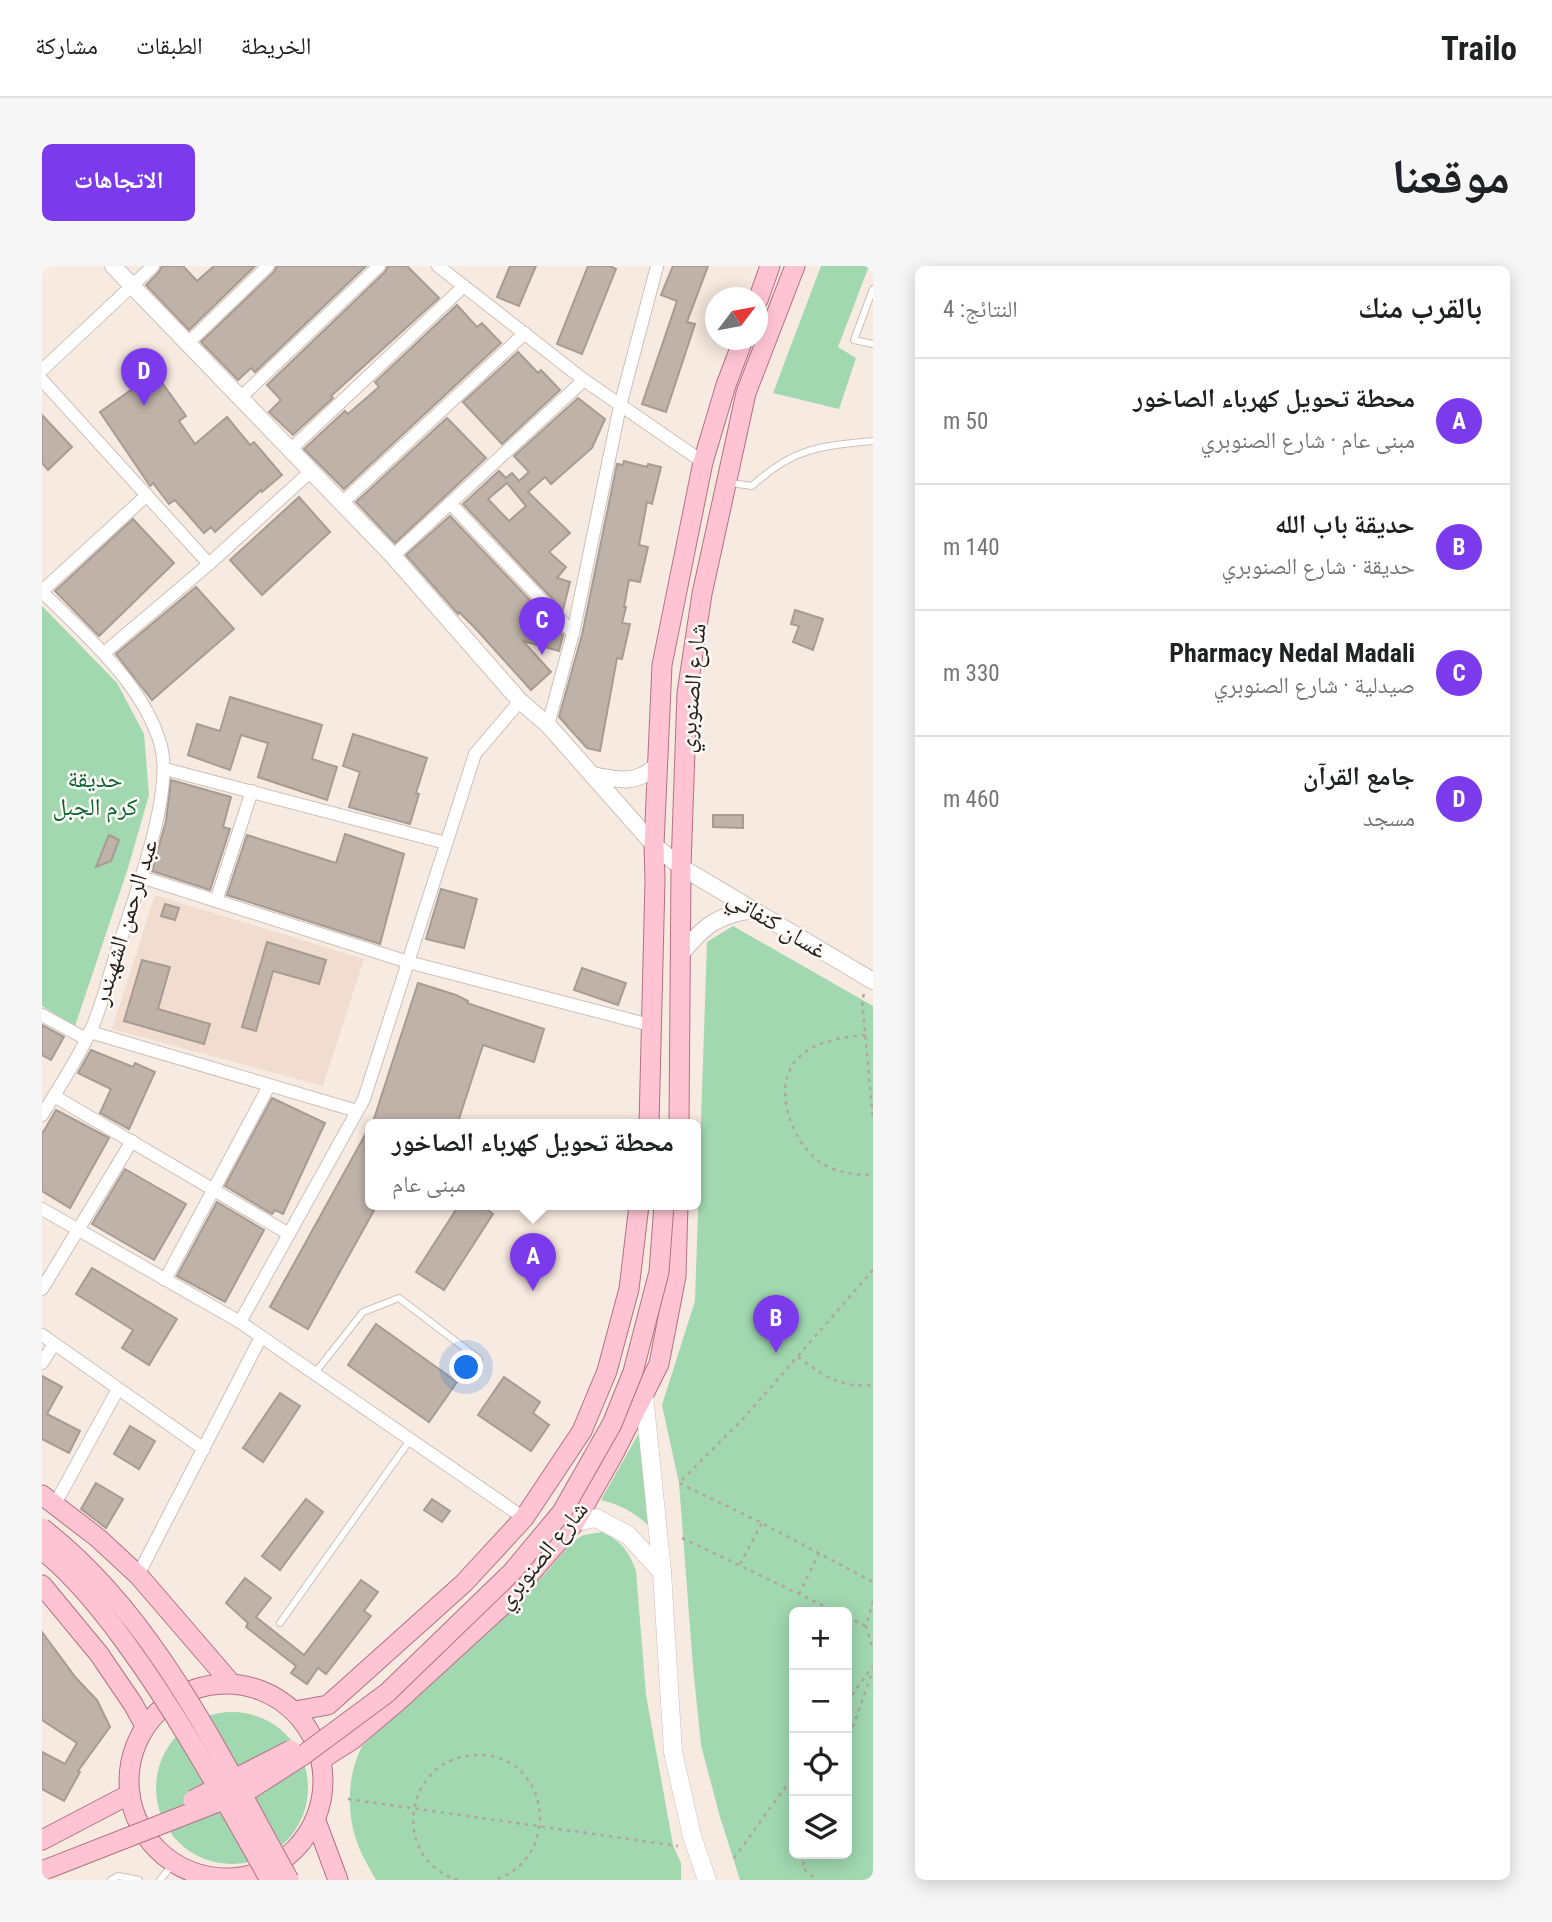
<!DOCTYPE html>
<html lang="ar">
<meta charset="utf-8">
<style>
:root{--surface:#fff;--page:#f6f6f6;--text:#202124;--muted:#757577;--line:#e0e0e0;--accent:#7c3aed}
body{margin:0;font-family:"Roboto Condensed","Noto Naskh Arabic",sans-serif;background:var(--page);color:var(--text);direction:rtl}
.controls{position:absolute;right:21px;bottom:21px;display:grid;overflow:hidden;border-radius:10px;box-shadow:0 4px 18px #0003}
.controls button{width:63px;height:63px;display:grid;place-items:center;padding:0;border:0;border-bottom:2px solid var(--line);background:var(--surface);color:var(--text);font:35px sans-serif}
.compass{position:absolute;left:663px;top:21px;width:63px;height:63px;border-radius:50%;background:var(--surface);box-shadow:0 4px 18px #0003;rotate:58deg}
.you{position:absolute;left:425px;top:1102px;width:24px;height:24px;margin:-18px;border:5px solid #fff;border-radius:50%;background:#1a73e8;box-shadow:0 0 0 10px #1a73e833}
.badge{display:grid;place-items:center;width:46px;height:46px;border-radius:50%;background:var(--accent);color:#fff;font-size:23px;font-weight:700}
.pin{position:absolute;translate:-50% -58px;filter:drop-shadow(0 2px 4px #0008)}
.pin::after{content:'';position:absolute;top:37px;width:24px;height:21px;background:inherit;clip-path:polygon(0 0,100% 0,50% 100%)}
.popup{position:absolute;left:323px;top:853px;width:336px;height:91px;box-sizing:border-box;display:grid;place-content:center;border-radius:10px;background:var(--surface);filter:drop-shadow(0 2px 5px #0005);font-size:23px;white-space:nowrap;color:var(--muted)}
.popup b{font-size:26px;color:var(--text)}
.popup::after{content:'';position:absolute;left:50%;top:100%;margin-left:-14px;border:14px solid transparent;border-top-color:var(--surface)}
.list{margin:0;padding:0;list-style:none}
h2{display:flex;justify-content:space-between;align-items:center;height:91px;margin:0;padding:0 28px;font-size:30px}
h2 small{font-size:23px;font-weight:400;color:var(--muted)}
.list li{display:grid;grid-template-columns:46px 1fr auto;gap:21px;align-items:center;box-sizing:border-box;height:126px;padding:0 28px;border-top:2px solid var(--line)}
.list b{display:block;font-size:26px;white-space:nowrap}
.list p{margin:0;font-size:23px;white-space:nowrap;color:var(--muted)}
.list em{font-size:23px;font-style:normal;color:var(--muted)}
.icon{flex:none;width:38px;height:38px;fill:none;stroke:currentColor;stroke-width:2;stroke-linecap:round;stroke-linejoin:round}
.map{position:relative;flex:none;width:831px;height:1614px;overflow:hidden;direction:ltr;border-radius:10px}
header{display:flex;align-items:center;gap:42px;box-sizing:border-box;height:98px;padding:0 35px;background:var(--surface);border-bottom:2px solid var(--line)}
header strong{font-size:33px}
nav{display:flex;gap:38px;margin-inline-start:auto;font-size:24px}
.intro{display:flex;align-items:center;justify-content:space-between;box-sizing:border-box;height:168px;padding:0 42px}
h1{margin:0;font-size:49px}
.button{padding:18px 32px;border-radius:10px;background:var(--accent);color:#fff;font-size:24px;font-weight:700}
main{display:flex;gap:42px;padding:0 42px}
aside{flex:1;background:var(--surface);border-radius:10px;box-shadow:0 4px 18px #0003}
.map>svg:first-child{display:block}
</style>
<header>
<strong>Trailo</strong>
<nav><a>الخريطة</a><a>الطبقات</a><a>مشاركة</a></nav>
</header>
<div class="intro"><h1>موقعنا</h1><a class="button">الاتجاهات</a></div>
<main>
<aside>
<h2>بالقرب منك<small>النتائج: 4</small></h2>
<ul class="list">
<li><span class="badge">A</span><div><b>محطة تحويل كهرباء الصاخور</b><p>مبنى عام · شارع الصنوبري</p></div><em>50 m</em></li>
<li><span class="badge">B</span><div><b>حديقة باب الله</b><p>حديقة · شارع الصنوبري</p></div><em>140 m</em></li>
<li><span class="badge">C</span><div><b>Pharmacy Nedal Madali</b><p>صيدلية · شارع الصنوبري</p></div><em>330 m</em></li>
<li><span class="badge">D</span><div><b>جامع القرآن</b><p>مسجد</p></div><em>460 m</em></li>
</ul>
</aside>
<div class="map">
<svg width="831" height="1614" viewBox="0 0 831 1614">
<rect width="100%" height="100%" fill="#f7eae0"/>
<path fill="#f1ddcf" d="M113,629L322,693L281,820L70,763Z"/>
<g fill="#a1d8b0" fill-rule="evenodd">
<path d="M779,0H827L796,81L814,92L797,143L731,127Z"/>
<path d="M0,340L75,417L102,468L107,529L86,602L33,760L0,740Z"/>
<path d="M691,660L831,740V1614H698L678,1551L659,1479L651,1401L637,1217L620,1139L653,1035L665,676ZM752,1346H805V1588H752Z"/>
<path d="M598,1165L607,1260C592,1246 579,1239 559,1234Z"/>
<path d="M560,1266C579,1275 587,1285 594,1305L604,1429L631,1579L639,1597V1614H334C327,1601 318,1587 314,1573C304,1543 306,1508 320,1480L447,1365L502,1309L531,1275L542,1269Z"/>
<circle cx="190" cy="1522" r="76"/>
</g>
<g fill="#bfb3a9" stroke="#a79b92" stroke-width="2" fill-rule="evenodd">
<path d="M120,0H141L155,15L172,0H213L147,64L104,19L117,6Z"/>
<path d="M235,0H324L213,106L209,102L196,114L159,76L232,6Z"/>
<path d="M346,0H365L397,32L289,130L291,132L251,169L227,146L239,134L225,119L343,6Z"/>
<path d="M468,0H494L477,40L455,31Z"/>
<path d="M546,0H568L574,3L540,88L515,78Z"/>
<path d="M631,0H666L645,56L653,58L624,146L600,138L635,35L619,29Z"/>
<path d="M415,39L435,61L440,57L459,77L302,223L262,183L303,145L306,148L337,121L333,116Z"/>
<path d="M476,86L496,107L499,104L518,124L460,178L421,136Z"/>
<path d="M113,107L144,150L137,155L153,178L185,151L208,179L212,176L240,209L220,226L219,224L173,266L169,261L162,267L133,234L127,238L111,217L108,220L58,146Z"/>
<path d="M536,132L563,153L550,182L509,218L503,211L486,226L528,267L507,286L524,301L515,312L528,316L521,344L421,238L457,205L464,212L470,207L477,215L487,206L472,190ZM465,217L484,240L467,255L446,233Z"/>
<path d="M0,149L30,181L6,204L0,197Z"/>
<path d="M405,152L444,192L353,277L314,236Z"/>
<path d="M582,195L605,201L606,198L619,201L610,238L605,236L597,279L606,281L598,316L587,314L582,341H584L580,357L588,358L580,393L575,392L558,485L545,482L517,451L540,369L575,198L581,199Z"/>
<path d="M257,231L288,266L220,329L188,294Z"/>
<path d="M408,250L521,369L517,385L481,375L509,406L489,424L434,363L417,346L416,348L364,289Z"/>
<path d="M91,253L132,297L57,370L13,325Z"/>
<path d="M154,321L192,363L110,434L74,388Z"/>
<path d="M753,344L781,353L771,384L751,376L757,360L749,358Z"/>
<path d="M188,431L280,459L270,493L295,501L285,534L216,511L226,477L199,469L188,504L146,489L155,458L178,465Z"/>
<path d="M311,468L385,492L374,527L377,528L368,558L307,541L318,506L301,500Z"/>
<path d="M129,514L189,531L181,561L188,563L168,624L110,605L124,555Z"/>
<path d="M671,549H701V562L671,561Z"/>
<path d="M303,568L362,588L338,678L185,629L205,569L294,597Z"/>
<path d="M67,569L77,574L69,595L54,601Z"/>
<path d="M399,623L435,633L422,682L384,673Z"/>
<path d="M123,638L137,642L133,654L119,650Z"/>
<path d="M225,676L284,694L277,718L231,705L214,765L200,761Z"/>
<path d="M100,694L128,701L116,743L168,758L162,778L82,755Z"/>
<path d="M540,702L584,717L576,739L532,724Z"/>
<path d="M376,717L414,729L426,735L425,737L502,763L492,796L441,779L415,859H330Z"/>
<path d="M0,759L22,771L9,794L0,789Z"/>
<path d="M49,784L91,801L93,797L113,806L87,863L58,847L69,823L36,807Z"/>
<path d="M230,832L283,857L241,948L233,944L230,948L183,920Z"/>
<path d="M14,844L67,872L28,942L0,925V868Z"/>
<path d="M328,860V939H335L266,1063L228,1041Z"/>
<path d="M83,903L144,938L112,994L50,958Z"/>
<path d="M175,936L222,964L183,1036L135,1010Z"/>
<path d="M417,939H439L451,948L402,1024L374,1006Z"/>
<path d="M50,1002L135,1053L107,1099L80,1082L91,1064L34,1028Z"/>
<path d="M334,1058L415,1116L387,1156L306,1099Z"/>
<path d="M0,1110L20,1121L5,1148L38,1165L27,1187L0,1173Z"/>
<path d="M462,1111L498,1136L491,1147L507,1159L489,1185L436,1149Z"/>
<path d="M238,1127L258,1140L221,1196L201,1182Z"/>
<path d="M88,1160L113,1175L97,1203L72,1188Z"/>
<path d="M54,1217L81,1233L64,1262L39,1243Z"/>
<path d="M264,1233L281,1246L238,1304L220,1290Z"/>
<path d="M390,1233L408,1245L400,1256L382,1244Z"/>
<path d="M203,1312L229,1332L214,1351L262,1389L319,1314L336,1326L322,1345L329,1350L284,1408L276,1402L265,1418L249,1407L254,1400L204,1361L206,1357L184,1337Z"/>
<path d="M0,1366L34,1412L55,1434L68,1461L36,1505L38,1506L22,1535L0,1523V1486L23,1498L35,1477L0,1454Z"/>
</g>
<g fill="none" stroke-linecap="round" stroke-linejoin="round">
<defs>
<g id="service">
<path d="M831,23L812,74L831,78"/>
<path d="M689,217L710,220C751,182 778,180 831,175"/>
<path d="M272,1108L321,1046L357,1032L437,1093"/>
<path d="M238,1357L368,1174"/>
<path d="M69,1614L76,1610L97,1614"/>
<path d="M118,1614L132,1597"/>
</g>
<g id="minor">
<path d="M396,0L542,114L661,196"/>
<path d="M145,78L226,0"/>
<path d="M0,104L111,0"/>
<path d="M0,114L167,298"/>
<path d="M198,132L337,0"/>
<path d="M247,185L422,20"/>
<path d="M300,237L483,67"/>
<path d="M408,237L531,367"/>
<path d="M351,290L542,114"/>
<path d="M0,325L105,229"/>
<path d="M0,326C43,368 103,420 119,480C132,529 91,635 75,685C66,712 60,741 48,766C35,794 17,822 0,849"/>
<path d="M62,387L167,298L268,206"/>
<path d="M506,459L531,367L578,140L615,0"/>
<path d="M123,503L404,577"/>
<path d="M99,611L366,696L608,759"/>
<path d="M174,635L210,525"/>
<path d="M0,749L44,773"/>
<path d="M48,766L315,845"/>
<path d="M12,830L247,968"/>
<path d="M0,943L198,1056L482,1252"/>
<path d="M123,1014L227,820"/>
<path d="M0,1023L90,875"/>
<path d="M198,1056L322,833L433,488L478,435"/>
<path d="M0,1069L162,1183"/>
<path d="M0,1097L12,1078"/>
<path d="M13,1238L76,1123"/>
<path d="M96,1309L219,1071"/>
</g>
<g id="tertiary">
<path d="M71,0L351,290L478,435L506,459L612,579L639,601L831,715"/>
<path d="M550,509C576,514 595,519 615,499"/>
<path d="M638,689C661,661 674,649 711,644"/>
</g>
<g id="secondary">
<path d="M602,1129L620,1306L631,1486L650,1570L665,1614"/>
<path d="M533,1256L554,1252L586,1269L620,1306"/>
</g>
<g id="primary">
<path d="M716,34L728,0"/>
<path d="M607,859L613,614L612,579L620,399L661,196L684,119L701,74"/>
<path d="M637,859L639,601L645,427L660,328L704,127L753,0"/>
<path d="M0,1229L56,1272L96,1309L189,1417"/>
<path d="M0,1319L57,1388L91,1438L103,1460"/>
<circle cx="184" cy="1515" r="97"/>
<path d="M253,1445L286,1439L422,1317L482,1252L540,1165L565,1105L587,1023L597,939"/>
<path d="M280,1493L310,1474L355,1436L461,1339L533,1256L571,1189L617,1098L634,1010L636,939"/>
<path d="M274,1555L296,1614"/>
<path d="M0,1574L88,1528"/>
</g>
</defs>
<use href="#service" stroke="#cdc0b7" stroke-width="8"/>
<use href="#minor" stroke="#cdc0b7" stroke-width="14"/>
<use href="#tertiary" stroke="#cdc0b7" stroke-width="18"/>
<use href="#secondary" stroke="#cdc0b7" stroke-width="19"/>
<use href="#primary" stroke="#b27181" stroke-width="21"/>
<g stroke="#b0a69e" stroke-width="2.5" stroke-dasharray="3.5 5" stroke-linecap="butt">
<path d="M822,728L820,734L831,853"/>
<path d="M823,769C801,771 774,775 757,791C729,818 748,871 774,893C789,906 812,909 831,909"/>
<path d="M831,1004L701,1153L637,1217L720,1257L831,1316"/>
<path d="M756,1091C782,1110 798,1122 831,1119"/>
<path d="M640,1272L795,1346"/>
<path d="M698,1298L720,1257"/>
<path d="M757,1328L777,1287"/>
<path d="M831,1335L824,1360L831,1384"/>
<path d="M805,1351L824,1360"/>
<path d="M805,1436L831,1400"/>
<path d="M805,1477L831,1404"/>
<path d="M306,1533L636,1580"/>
<path d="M765,1588L760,1601L774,1614"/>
<path d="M692,1592L752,1509"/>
<path d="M416,1614C344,1592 364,1485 440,1489C510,1493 519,1592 453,1614"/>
</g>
<use href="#service" stroke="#fff" stroke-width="6"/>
<use href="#minor" stroke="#fff" stroke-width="12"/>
<use href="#tertiary" stroke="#fff" stroke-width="16"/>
<use href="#secondary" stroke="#fff" stroke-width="18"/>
<use href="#primary" stroke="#ffc4d4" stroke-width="19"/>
<defs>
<g id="primary-bridge">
<path d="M0,1262C114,1350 178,1491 247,1614"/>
<path d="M0,1284C32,1309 59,1343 83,1376C138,1451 182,1533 228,1614"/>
<path d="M151,1534L249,1484"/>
<path d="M0,1605L207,1524L260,1490L345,1427L470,1306L520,1246L570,1158L591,1106L617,1006L622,939"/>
</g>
</defs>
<use href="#primary-bridge" stroke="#b27181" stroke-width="21" stroke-linecap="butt"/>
<use href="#primary-bridge" stroke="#ffc4d4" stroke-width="19"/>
</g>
<g text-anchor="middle" stroke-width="5" stroke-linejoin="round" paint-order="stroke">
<g font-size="24" fill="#231f1b" stroke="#fef9f5">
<text transform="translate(650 422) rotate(-85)" y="8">شارع الصنوبري</text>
<text transform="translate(83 656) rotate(-73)" y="8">عبد الرحمن الشهبندر</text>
<text transform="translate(735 658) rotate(31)" y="8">غسان كنفاتي</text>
<text transform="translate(500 1289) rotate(-51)" y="8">شارع الصنوبري</text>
</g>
<g font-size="24" fill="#096435" stroke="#fef9f5">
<text x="53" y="521">حديقة<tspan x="53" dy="28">كرم الجبل</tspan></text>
</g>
</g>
</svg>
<div class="controls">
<button>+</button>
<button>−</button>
<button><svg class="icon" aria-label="locate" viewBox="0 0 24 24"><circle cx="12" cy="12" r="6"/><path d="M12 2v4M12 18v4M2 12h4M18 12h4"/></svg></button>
<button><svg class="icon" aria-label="layers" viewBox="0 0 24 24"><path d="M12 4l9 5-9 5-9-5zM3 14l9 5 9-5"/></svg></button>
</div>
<svg class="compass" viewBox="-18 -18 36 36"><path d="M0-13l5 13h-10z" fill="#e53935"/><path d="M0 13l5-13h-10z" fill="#757577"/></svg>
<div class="you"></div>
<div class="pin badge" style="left:491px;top:1025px">A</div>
<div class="popup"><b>محطة تحويل كهرباء الصاخور</b>مبنى عام</div>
<div class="pin badge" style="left:734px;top:1087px">B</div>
<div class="pin badge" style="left:500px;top:389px">C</div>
<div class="pin badge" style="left:102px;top:140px">D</div>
</div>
</main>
